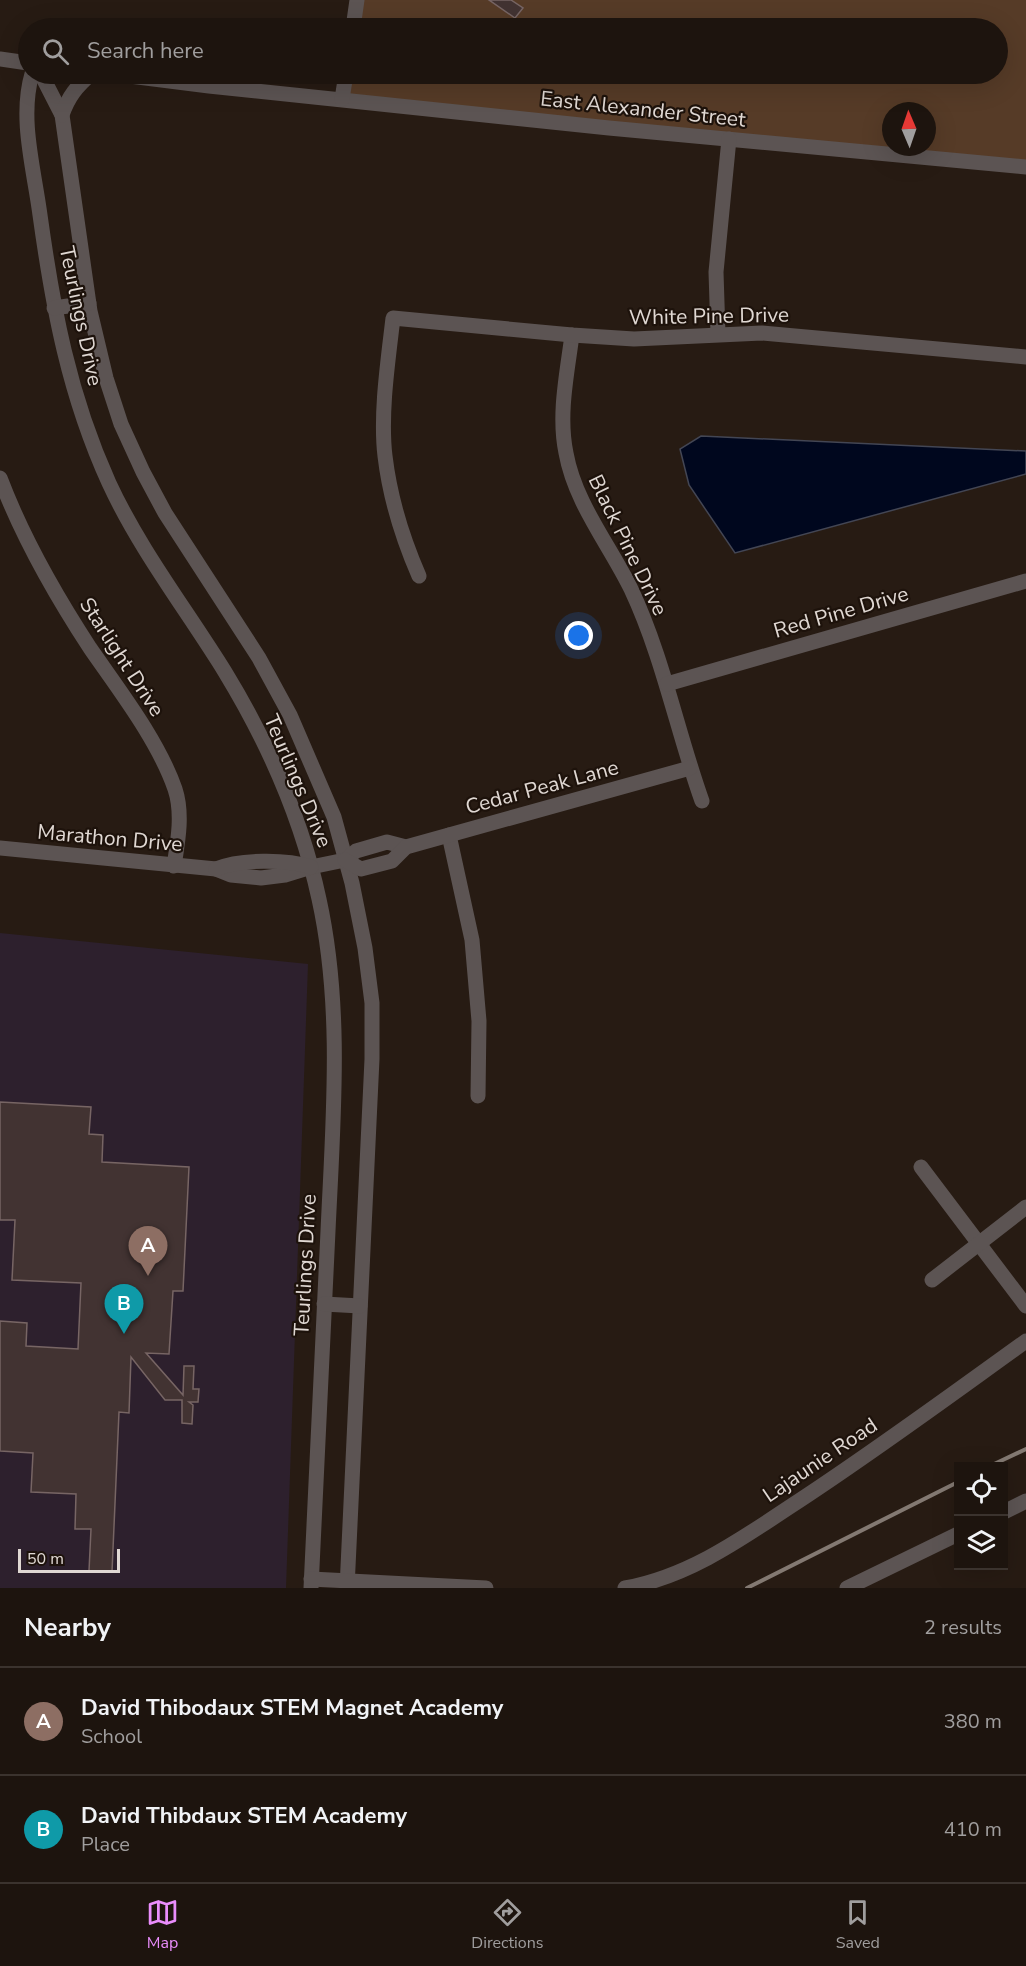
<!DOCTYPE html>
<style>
:root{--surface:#1d140e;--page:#2a211c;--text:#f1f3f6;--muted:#a09e9e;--line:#3b332e;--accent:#ea8dfc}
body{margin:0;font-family:"Nunito Sans",sans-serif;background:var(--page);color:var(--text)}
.controls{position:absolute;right:18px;bottom:18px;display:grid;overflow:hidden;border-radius:0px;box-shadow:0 6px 24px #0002}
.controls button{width:54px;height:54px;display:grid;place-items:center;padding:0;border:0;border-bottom:2px solid var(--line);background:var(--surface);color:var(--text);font:30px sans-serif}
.compass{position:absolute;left:882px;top:102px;width:54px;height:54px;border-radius:50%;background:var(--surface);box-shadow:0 6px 24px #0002;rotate:358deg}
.scale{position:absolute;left:18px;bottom:15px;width:102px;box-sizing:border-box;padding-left:6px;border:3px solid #e0d8d3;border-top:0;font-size:16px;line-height:21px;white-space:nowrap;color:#e0d8d3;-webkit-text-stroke:4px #1d120b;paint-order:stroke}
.you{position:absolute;left:579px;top:636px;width:21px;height:21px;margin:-15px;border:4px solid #fff;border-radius:50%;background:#1a73e8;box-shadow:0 0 0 9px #1a73e833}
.badge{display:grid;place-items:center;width:39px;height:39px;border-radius:50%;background:var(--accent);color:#fff;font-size:20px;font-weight:700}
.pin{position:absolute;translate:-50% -50px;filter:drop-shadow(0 2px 3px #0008)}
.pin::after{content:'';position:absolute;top:32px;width:21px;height:18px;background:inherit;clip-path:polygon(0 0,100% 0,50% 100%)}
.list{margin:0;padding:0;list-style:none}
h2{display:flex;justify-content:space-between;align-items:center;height:78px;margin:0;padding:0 24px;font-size:26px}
h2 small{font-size:20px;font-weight:400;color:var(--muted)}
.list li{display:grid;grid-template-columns:39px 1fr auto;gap:18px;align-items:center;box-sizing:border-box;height:108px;padding:0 24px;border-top:2px solid var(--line)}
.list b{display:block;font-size:22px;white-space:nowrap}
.list p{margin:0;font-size:20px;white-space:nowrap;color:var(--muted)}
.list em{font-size:20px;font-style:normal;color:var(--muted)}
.icon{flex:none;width:33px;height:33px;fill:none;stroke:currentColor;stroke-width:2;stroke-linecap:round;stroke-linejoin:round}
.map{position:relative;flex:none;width:1026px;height:1588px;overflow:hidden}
.search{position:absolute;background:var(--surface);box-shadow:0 6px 24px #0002;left:18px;right:18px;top:18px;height:66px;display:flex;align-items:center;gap:15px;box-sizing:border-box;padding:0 21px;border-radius:33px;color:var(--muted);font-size:22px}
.sheet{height:294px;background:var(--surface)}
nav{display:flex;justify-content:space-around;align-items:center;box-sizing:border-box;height:84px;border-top:2px solid var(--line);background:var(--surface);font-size:16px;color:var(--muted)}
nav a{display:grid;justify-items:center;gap:3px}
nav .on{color:var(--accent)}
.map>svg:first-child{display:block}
</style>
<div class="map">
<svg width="1026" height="1588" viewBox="0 0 1026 1588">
<rect width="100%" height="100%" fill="#271b13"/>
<path fill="#2d202d" d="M0,933L308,964L286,1588H0Z"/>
<path fill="#563b27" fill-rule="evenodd" d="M355,0H1026V166L342,99L346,74H998V28H351ZM891,111H927V147H891Z"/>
<path fill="#00071e" stroke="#434654" stroke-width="1.5" d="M701,436L1026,451V474L735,553L689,485L680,449Z"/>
<g fill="#423332" stroke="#776564" stroke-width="1.5">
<path d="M489,0H511L523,8L515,18Z"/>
<path d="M0,1102L91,1107L89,1134L103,1135L102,1162L189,1167L183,1291H173L169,1354L146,1353L183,1395L184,1366H194L193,1389H199L198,1402H189L193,1405L192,1424L182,1423V1400H165L131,1357L129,1413L119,1412L112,1572L89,1571L91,1529H75L76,1494L31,1492L33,1453L0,1451V1321L27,1323L26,1346L78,1349L81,1283L12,1280L15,1220H0Z"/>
</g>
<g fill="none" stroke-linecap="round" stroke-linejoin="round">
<g stroke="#5c5453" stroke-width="15">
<path d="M353,28L357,0"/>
<path d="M0,59L28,63"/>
<path d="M32,74C19,118 34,169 40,215C53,309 69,395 109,483C140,550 186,609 225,672C267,741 302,820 319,899C343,1008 333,1121 328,1231C322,1350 317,1469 311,1588"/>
<path d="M41,74L62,115L90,311L106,378L121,424L143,472L165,513L259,658L290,715L334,817L352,883L365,948L372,1003V1059L347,1588"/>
<path d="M114,74L209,86L609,128L1026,167"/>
<path d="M342,99L346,74"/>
<path d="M62,115C68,97 77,86 91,74"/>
<path d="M54,308L89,303"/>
<path d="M718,334L716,272L729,139"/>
<path d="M572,335C567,374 558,415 566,453C575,503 609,544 631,589C663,657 677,731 702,801"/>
<path d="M0,478C22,536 56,596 90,648C119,690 158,740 175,789C183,813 178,841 174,866"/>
<path d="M419,576C402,537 390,498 385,456C380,414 388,361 393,318L572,335L634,339L762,333L1026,357"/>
<path d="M667,684L1026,581"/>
<path d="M449,835L472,940L479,1021L478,1096"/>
<path d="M0,848L216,869L231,875L261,878L285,875L311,867L345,860L356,851L387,842L406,847"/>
<path d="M345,860L361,869L392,861L406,847L690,768"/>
<path d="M216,869C240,859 286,859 311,867"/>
<path d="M921,1167L1026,1306"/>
<path d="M932,1280L1026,1207"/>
<path d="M324,1304L360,1306"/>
<path d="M1004,1512L1026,1501"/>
<path d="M311,1579L486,1588"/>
<path d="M625,1588C687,1577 740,1540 791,1506C871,1454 948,1397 1026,1341"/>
<path d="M847,1588L958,1534"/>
</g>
<g stroke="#837972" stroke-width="4">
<path d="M990,1466L1026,1449"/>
<path d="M747,1588L958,1482"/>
</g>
</g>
<g text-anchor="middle" stroke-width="4.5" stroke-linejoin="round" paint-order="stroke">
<g font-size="21" fill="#e0d8d3" stroke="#1d120b">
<text transform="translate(643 109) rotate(6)" y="7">East Alexander Street</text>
<text transform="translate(81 316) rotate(78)" y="7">Teurlings Drive</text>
<text transform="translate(709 316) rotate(-1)" y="7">White Pine Drive</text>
<text transform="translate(628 545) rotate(64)" y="7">Black Pine Drive</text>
<text transform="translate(841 612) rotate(-16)" y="7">Red Pine Drive</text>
<text transform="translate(122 657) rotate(57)" y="7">Starlight Drive</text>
<text transform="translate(298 781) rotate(67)" y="7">Teurlings Drive</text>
<text transform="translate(542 787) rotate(-15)" y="7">Cedar Peak Lane</text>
<text transform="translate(110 838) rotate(5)" y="7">Marathon Drive</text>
<text transform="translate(305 1265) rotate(-87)" y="7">Teurlings Drive</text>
<text transform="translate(820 1460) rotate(-34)" y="7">Lajaunie Road</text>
</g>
</g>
</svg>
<div class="controls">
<button><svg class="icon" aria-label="locate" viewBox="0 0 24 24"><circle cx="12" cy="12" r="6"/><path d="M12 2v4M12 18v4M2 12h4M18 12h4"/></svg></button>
<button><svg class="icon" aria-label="layers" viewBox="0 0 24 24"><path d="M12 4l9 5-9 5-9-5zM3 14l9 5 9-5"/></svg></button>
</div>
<svg class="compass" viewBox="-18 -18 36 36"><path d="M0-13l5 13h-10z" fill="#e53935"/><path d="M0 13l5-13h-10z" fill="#a09e9e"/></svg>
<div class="scale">50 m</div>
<div class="you"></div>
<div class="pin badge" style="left:148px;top:1276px;background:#8d6e63">A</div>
<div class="pin badge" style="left:124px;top:1334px;background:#0f9aa8">B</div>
<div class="search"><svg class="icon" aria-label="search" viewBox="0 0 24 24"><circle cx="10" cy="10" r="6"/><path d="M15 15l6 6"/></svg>Search here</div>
</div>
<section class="sheet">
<h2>Nearby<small>2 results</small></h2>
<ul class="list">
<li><span class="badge" style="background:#8d6e63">A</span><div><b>David Thibodaux STEM Magnet Academy</b><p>School</p></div><em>380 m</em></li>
<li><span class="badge" style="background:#0f9aa8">B</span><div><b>David Thibdaux STEM Academy</b><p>Place</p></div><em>410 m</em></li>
</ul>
</section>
<nav>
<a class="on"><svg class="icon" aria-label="map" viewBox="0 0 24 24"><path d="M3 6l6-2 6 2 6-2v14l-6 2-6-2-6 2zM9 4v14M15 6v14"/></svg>Map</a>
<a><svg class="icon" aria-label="directions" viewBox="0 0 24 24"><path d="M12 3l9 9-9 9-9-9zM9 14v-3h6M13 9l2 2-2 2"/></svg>Directions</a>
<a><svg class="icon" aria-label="saved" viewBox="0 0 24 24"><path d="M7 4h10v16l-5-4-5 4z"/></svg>Saved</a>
</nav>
